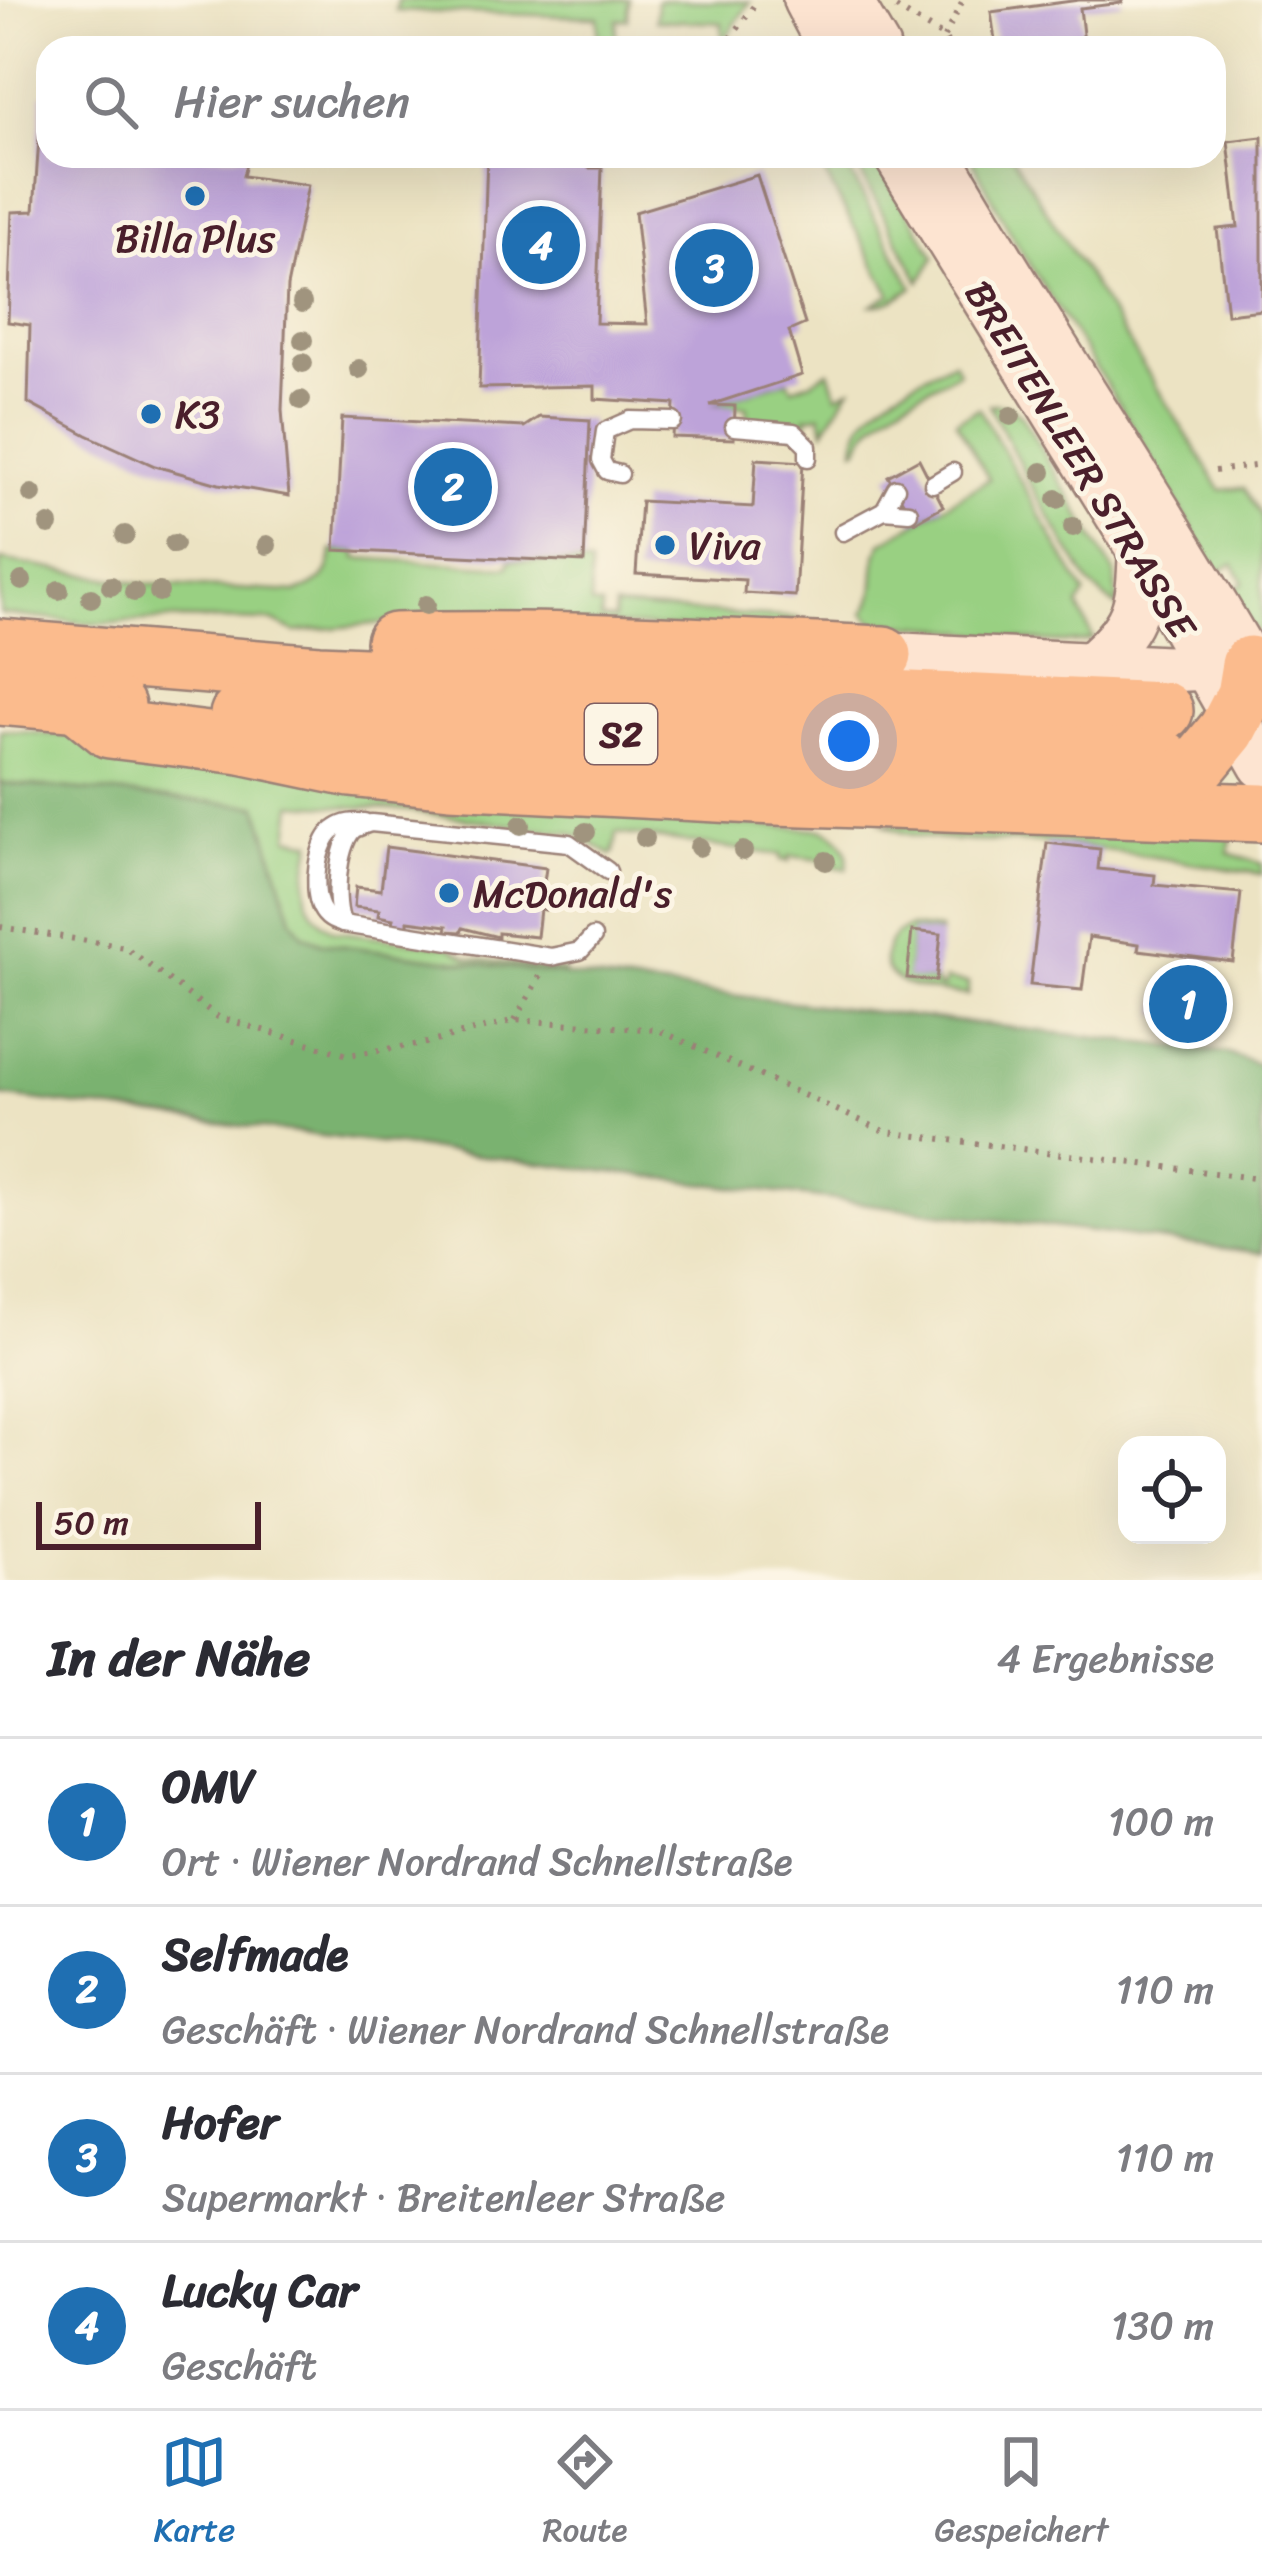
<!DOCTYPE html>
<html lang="de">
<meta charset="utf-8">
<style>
:root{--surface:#fff;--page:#f7f7f7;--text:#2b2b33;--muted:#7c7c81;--line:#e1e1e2;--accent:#1f6fb2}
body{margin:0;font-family:Sriracha,sans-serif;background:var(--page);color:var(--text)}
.controls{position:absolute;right:36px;bottom:36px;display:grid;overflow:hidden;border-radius:24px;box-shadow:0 12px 48px #0002}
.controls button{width:108px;height:108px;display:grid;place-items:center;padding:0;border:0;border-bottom:3px solid var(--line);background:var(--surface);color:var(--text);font:60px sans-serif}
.scale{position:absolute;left:36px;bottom:30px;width:225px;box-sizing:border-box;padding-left:12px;border:6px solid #4a1f2b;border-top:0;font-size:33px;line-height:42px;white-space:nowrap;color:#4a1f2b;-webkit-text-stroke:9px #fcf5e5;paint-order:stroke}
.you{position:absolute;left:849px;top:741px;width:42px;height:42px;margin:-30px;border:9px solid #fff;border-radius:50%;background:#1a73e8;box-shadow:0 0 0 18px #1a73e833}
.badge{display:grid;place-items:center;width:78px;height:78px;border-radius:50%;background:var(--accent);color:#fff;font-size:39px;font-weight:700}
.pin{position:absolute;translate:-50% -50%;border:6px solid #fff;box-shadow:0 3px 12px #0006}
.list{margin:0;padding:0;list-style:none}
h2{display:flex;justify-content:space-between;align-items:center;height:156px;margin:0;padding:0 48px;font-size:51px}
h2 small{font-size:39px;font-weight:400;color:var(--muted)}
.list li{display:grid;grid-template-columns:78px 1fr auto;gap:36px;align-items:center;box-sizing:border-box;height:168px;padding:0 48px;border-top:3px solid var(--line)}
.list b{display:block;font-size:45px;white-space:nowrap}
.list p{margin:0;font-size:39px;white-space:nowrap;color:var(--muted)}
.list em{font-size:39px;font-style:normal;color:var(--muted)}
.icon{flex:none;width:66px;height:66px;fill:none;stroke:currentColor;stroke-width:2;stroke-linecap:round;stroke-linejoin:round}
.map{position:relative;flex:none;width:1262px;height:1580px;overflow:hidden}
.search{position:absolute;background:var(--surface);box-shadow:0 12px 48px #0002;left:36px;right:36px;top:36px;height:132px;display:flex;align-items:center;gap:30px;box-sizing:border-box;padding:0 42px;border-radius:36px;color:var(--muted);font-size:45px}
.sheet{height:828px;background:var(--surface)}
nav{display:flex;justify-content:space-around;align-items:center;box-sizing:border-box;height:168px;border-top:3px solid var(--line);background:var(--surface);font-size:33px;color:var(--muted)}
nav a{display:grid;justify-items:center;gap:6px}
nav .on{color:var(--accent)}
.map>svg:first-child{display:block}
</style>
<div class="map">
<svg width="1262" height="1580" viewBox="0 0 1262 1580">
<rect width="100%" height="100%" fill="#fcf5e5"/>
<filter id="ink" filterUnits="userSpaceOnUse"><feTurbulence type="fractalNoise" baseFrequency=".00833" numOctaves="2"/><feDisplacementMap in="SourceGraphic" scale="24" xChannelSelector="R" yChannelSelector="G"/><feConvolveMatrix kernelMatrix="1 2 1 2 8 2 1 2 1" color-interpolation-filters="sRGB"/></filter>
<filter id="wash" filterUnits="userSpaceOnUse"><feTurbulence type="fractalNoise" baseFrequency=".004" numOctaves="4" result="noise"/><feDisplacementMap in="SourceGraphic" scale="48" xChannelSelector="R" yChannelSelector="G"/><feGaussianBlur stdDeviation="2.7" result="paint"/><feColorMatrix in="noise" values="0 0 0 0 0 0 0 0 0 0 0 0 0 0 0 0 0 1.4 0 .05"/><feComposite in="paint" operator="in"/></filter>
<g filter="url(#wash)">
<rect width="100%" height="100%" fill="#ece3c3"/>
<g fill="#99d082" stroke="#727856" stroke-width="3">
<path d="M398,0H629L628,19L617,20L616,42L598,41V17L396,11Z"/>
<path d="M657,0L750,2L722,43V23L656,20Z"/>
<path d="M815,156H841L913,287C901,296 887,306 872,305L891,294Z"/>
<path d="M875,156L935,257L920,281L852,157Z"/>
<path d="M970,156H1012L1221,490L1244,488L1262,517V634L1249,626L1229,592L1244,582L1233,564L1217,572L1131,423L1017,245Z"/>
<path d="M953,361L959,372C926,390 871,411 859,448L855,449C856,402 917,381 953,361Z"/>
<path d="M829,371L837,395L850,389L824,430L821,415L806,417L809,432L800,426L747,422V407L710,405L788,380L792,388L810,382Z"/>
<path d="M995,404L1009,406L1021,415L1115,574L1118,607L1105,598L1089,583L1032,487L989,405Z"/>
<path d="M979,408L1085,594L1078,606L1093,639C1067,650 965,631 931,627C912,625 893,624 874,623L864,612C881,594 869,564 882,543L989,479L956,421Z"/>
<path d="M332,551H357V558L508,567L510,560L590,565L591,605L602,607L601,619L614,620L615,607L796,618L834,632L411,620L295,632L273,621L174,619L96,624L0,614V560L142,584L296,592C319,586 331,575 332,551Z"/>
<path d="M0,730L99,738L671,821L821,829C840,834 850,850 847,869L822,864V860L790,856L789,861L781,860V855L617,833L614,852L611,855L581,837L569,833L396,809L293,804L289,837L312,842C307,880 295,907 334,931L448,946L469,958L564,971V975L322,943L303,935L292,919L257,806L0,783Z"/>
<path d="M883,824L1231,834L1229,853L1262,864V874C1191,864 1120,850 1049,843C1004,839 920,847 883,824Z"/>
<path d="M910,927L940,930V934L912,932L908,977L936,981V986L944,987L945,980L968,983V995C941,991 869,991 888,946C893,935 899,931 910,927Z"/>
</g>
<path fill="#7ab270" stroke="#62684e" stroke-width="3" d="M0,783L258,806L292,919L303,935L322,943L610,981L1228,1053L1262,1066V1253L0,1096Z"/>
<g id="blocks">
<g fill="#bda3d9">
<path d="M1079,0H1122V3L1080,8L1084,43L1046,48H996L991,12Z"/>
<path d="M42,94L48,97V156H248L243,176L308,185L287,287L282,410L289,496L219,484L155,466L87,435L28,403L30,325L8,322L12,212L34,211Z"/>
<path d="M1262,137V310L1227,314L1217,229L1238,227L1228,141Z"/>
<path d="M487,156H589V168H602L596,323L647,324L635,212L757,175L805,324L789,331L802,375L710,405L735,406L734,439L672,437L674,404L595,399V386L479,388Z"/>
<path d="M539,417L590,420L584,562L335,550L342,418L524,427Z"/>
<path d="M756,459L803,462L795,596L744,593L745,580L636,574L641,501L753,507Z"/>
<path d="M919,459L943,506L915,522L888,476Z"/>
<path d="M1047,843L1100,849L1098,869L1155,875L1154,885L1241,893L1233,962L1138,950L1139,944L1089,937L1082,990L1030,985Z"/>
<path d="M386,847L546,868L542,896L547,897L545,910L540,909L537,937L498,933V937L463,928L461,932L446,931L447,926L408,921V926L392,924L393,919L378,916L379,910L354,907L356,887L381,890Z"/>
<path d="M912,931L941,934L936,981L907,978Z"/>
<path d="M1176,976L1221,980L1217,1021L1157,1014L1160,989L1175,991Z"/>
</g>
</g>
</g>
<g filter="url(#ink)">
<use href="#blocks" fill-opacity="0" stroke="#9b8177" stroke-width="3"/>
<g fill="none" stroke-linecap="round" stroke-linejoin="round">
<defs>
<g id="service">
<path d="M734,427L794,432L808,446V458"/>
<path d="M620,474L607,471L601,460L605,431L630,420L673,421"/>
<path d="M933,484L953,472"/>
<path d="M884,510L909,512"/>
<path d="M843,532L884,510L896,488"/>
<path d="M343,924C333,921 326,918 321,908C311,888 317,839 336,828C344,822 354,822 364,822"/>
<path d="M593,937L580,951L551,957L343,924C333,905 337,846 353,830C356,828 367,824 371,823L569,843L608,871"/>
</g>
<g id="secondary">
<path d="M806,0L831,48"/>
<path d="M852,0L855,11L877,48"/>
<path d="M897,156L1141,552L1262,765"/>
<path d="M939,156C1042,335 1160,506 1262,686"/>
<path d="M883,655L1167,669L1229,666"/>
<path d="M1090,666C1135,627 1140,610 1141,552"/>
</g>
<g id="motorway">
<path d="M395,642C557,637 720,648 883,655"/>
<path d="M0,648L319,674L1164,711"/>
<path d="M0,696L116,706"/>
<path d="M79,704L110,729L241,745L351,768L450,779L776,796L1262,813"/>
<path d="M239,715L1163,759"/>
<path d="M1140,800L1193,771L1204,758L1227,730L1245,695L1250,665"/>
</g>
</defs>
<use href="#service" stroke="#9b8177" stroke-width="21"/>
<use href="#secondary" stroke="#9b8177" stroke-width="50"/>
<use href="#motorway" stroke="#9b8177" stroke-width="62"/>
<g stroke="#9b8177" stroke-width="6" stroke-dasharray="3 9" stroke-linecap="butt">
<path d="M896,8L944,37L950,48"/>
<path d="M944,37L963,0"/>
<path d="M724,48L758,0"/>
<path d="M1215,471L1262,465"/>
<path d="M546,904L594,912"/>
<path d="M0,927L125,947L218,1017L348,1055L427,1043L515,1020L658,1030L886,1132L1262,1179"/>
<path d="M515,1020L540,976"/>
</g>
<use href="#service" stroke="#fff" stroke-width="16"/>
<use href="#secondary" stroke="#fde4d1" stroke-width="45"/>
<use href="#motorway" stroke="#fbbb8d" stroke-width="57"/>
</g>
<g fill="#a0947e">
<circle cx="302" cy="303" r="10"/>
<circle cx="303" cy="340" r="10"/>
<circle cx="303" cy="363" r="10"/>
<circle cx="359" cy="369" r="10"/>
<circle cx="301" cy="400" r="10"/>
<circle cx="1011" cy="416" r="10"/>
<circle cx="1042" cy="472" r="10"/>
<circle cx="32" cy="494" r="10"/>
<circle cx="1057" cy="499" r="10"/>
<circle cx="49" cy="525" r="10"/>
<circle cx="1073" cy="527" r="10"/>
<circle cx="125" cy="535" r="10"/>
<circle cx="174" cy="544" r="10"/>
<circle cx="267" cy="545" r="10"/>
<circle cx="22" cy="581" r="10"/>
<circle cx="111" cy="586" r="10"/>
<circle cx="59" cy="590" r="10"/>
<circle cx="134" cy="592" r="10"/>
<circle cx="159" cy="592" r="10"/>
<circle cx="91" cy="598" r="10"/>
<circle cx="426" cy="605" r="10"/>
<circle cx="521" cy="825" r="10"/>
<circle cx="586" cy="832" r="10"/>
<circle cx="645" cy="838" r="10"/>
<circle cx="699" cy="847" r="10"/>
<circle cx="743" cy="851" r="10"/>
<circle cx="826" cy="861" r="10"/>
</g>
</g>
<g fill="#1f6fb2" stroke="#fcf5e5" stroke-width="4.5">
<circle cx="195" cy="196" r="12"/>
<circle cx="151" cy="414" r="12"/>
<circle cx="665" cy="545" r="12"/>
<circle cx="449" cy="893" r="12"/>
</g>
<g text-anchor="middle" stroke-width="10" stroke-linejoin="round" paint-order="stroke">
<rect fill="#fcf5e5" stroke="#7f5f63" stroke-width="3" x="585" y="704" width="72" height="60" rx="9"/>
<g font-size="36" font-weight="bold" fill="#4a1f2b">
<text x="621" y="747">S2</text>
</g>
<g font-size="39" fill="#4a1f2b" stroke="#fcf5e5" text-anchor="start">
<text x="195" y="252" text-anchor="middle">Billa Plus</text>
<text x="175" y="428">K3</text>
<text x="689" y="559">Viva</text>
<text x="473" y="907">McDonald's</text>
</g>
<g font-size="39" fill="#4a1f2b" stroke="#fcf5e5">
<text transform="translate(1081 459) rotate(59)" y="14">BREITENLEER STRASSE</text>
</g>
</g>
</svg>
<div class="controls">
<button><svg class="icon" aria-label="locate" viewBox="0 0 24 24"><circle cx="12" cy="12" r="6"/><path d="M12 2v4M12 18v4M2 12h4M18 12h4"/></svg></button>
</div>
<div class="scale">50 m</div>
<div class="you"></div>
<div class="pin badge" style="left:1188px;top:1004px">1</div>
<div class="pin badge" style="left:453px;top:487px">2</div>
<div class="pin badge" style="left:714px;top:268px">3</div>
<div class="pin badge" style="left:541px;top:245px">4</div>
<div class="search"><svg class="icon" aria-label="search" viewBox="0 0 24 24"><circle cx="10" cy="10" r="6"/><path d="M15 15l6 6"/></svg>Hier suchen</div>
</div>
<section class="sheet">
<h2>In der Nähe<small>4 Ergebnisse</small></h2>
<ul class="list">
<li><span class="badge">1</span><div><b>OMV</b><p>Ort · Wiener Nordrand Schnellstraße</p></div><em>100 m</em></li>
<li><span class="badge">2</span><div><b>Selfmade</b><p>Geschäft · Wiener Nordrand Schnellstraße</p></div><em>110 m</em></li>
<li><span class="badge">3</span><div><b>Hofer</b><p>Supermarkt · Breitenleer Straße</p></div><em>110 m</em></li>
<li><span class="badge">4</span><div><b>Lucky Car</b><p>Geschäft</p></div><em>130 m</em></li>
</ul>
</section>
<nav>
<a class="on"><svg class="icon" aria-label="map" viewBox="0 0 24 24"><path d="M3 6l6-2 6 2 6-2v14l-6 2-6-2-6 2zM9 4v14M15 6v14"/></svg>Karte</a>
<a><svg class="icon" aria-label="directions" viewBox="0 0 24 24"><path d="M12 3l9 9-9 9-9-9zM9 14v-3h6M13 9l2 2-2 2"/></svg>Route</a>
<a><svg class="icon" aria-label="saved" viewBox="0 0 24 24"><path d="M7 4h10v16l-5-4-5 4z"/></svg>Gespeichert</a>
</nav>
